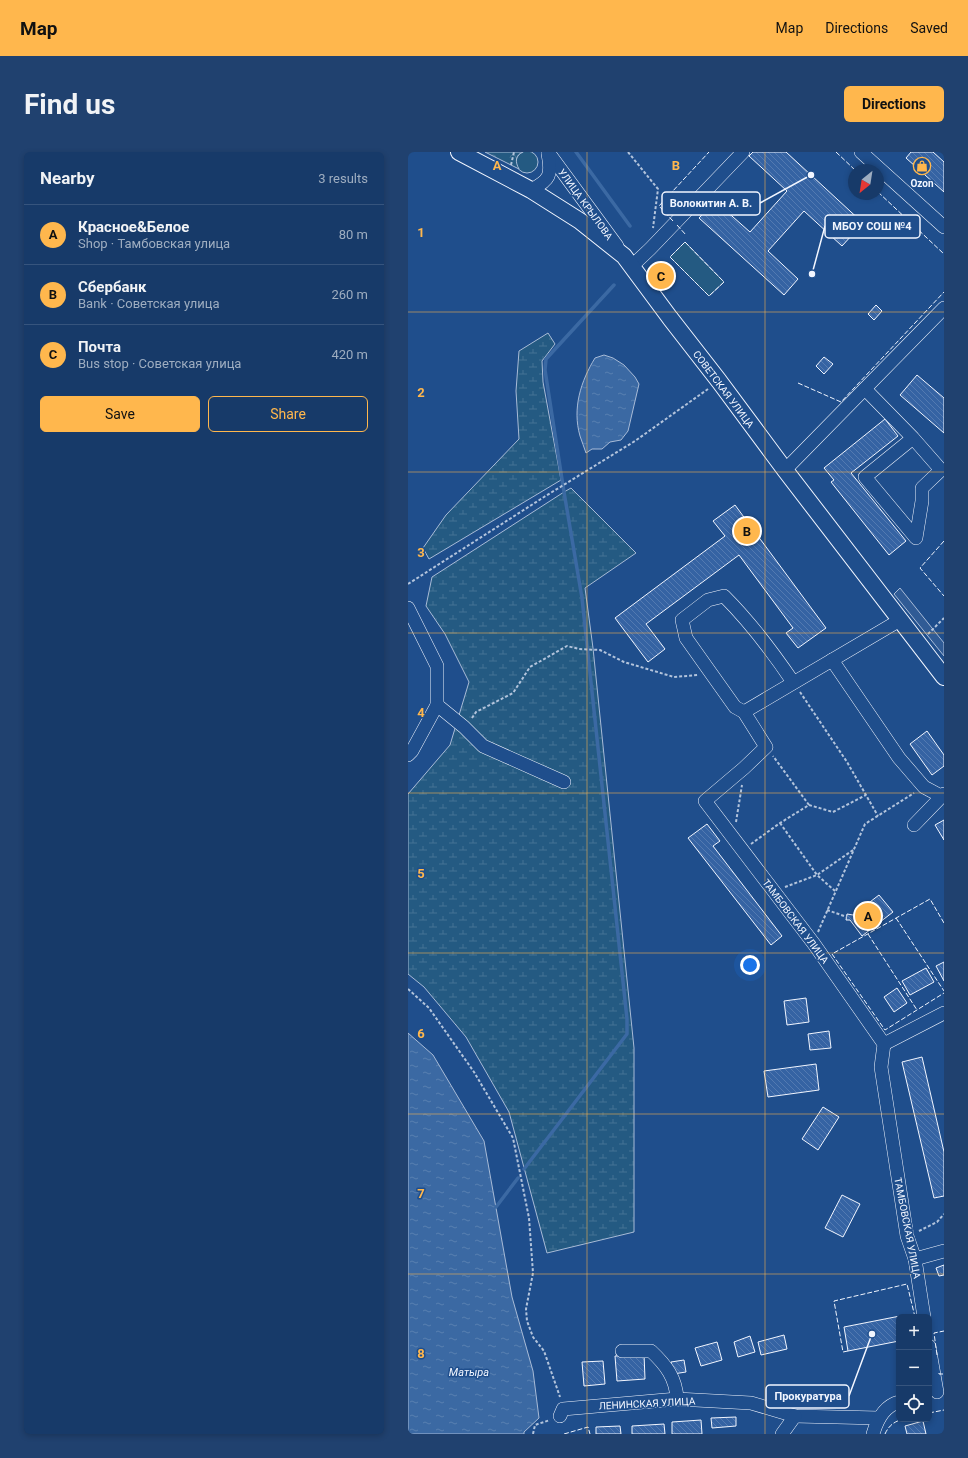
<!DOCTYPE html>
<meta charset="utf-8">
<style>
:root{--surface:#173a69;--page:#20416f;--text:#f1f3f6;--muted:#9eadc0;--line:#36547d;--accent:#ffb74d}
body{margin:0;font-family:Roboto,sans-serif;background:var(--page);color:var(--text)}
.controls{position:absolute;right:12px;bottom:12px;display:grid;overflow:hidden;border-radius:6px;box-shadow:0 2px 6px #0003}
.controls button{width:36px;height:36px;display:grid;place-items:center;padding:0;border:0;border-bottom:1px solid var(--line);background:var(--surface);color:var(--text);font:20px sans-serif}
.compass{position:absolute;left:440px;top:12px;width:36px;height:36px;border-radius:50%;background:var(--surface);box-shadow:0 2px 6px #0003;rotate:210deg}
.you{position:absolute;left:342px;top:813px;width:14px;height:14px;margin:-10px;border:3px solid #fff;border-radius:50%;background:#1a73e8;box-shadow:0 0 0 6px #1a73e833}
.badge{display:grid;place-items:center;width:26px;height:26px;border-radius:50%;background:var(--accent);color:#111;font-size:13px;font-weight:700}
.pin{position:absolute;translate:-50% -50%;border:2px solid #fff;box-shadow:0 1px 4px #0006}
.list{margin:0;padding:0;list-style:none}
h2{display:flex;justify-content:space-between;align-items:center;height:52px;margin:0;padding:0 16px;font-size:17px}
h2 small{font-size:13px;font-weight:400;color:var(--muted)}
.list li{display:grid;grid-template-columns:26px 1fr auto;gap:12px;align-items:center;box-sizing:border-box;height:60px;padding:0 16px;border-top:1px solid var(--line)}
.list b{display:block;font-size:15px;white-space:nowrap}
.list p{margin:0;font-size:13px;white-space:nowrap;color:var(--muted)}
.list em{font-size:13px;font-style:normal;color:var(--muted)}
.actions{display:flex;gap:8px;padding:12px 16px}
.actions a{flex:1;padding:9px 0;border:1px solid var(--accent);border-radius:6px;text-align:center;font-size:14px;color:var(--accent)}
.actions .main{background:var(--accent);color:#111}
.icon{flex:none;width:22px;height:22px;fill:none;stroke:currentColor;stroke-width:2;stroke-linecap:round;stroke-linejoin:round}
.map{position:relative;flex:none;width:536px;height:1282px;overflow:hidden;border-radius:6px}
header{display:flex;align-items:center;gap:24px;box-sizing:border-box;height:56px;padding:0 20px;background:var(--accent);color:#111}
header strong{font-size:19px}
nav{display:flex;gap:22px;margin-inline-start:auto;font-size:14px}
.intro{display:flex;align-items:center;justify-content:space-between;box-sizing:border-box;height:96px;padding:0 24px}
h1{margin:0;font-size:28px}
.button{padding:10px 18px;border-radius:6px;background:var(--accent);color:#111;font-size:14px;font-weight:700}
main{display:flex;gap:24px;padding:0 24px}
aside{flex:1;background:var(--surface);border-radius:6px;box-shadow:0 2px 6px #0003}
.map>svg:first-child{display:block}
</style>
<header>
<strong>Map</strong>
<nav><a>Map</a><a>Directions</a><a>Saved</a></nav>
</header>
<div class="intro"><h1>Find us</h1><a class="button">Directions</a></div>
<main>
<aside>
<h2>Nearby<small>3 results</small></h2>
<ul class="list">
<li><span class="badge">A</span><div><b>Красное&amp;Белое</b><p>Shop · Тамбовская улица</p></div><em>80 m</em></li>
<li><span class="badge">B</span><div><b>Сбербанк</b><p>Bank · Советская улица</p></div><em>260 m</em></li>
<li><span class="badge">C</span><div><b>Почта</b><p>Bus stop · Советская улица</p></div><em>420 m</em></li>
</ul>
<div class="actions"><a class="main">Save</a><a>Share</a></div>
</aside>
<div class="map">
<svg width="536" height="1282" viewBox="0 0 536 1282">
<defs>
<pattern id="wetland-marsh" width="20" height="14" patternUnits="userSpaceOnUse"><rect width="20" height="14" fill="#245a82"/><path d="M1 5h8M5 5V1M11 12h8M15 12V8" fill="none" stroke="#447295"/></pattern>
<pattern id="park-crowns" width="20" height="18" patternUnits="userSpaceOnUse"><rect width="20" height="18" fill="#245a82"/><path d="M2 6a3 3 0 1 1 6 0M12 15a3 3 0 1 1 6 0" fill="none" stroke="#447295"/></pattern>
<pattern id="water-ripples" width="26" height="14" patternUnits="userSpaceOnUse"><rect width="26" height="14" fill="#3b69a3"/><path d="M2 4q2-2 4 0t4 0M15 11q2-2 4 0t4 0" fill="none" stroke="#587fb1"/></pattern>
<pattern id="building-back-hatch" width="6" height="6" patternUnits="userSpaceOnUse"><rect width="6" height="6" fill="#3563a3"/><path d="M-1 5l2 2M0 0l6 6M5-1l2 2" fill="none" stroke="#537ab1"/></pattern>
</defs>
<rect width="100%" height="100%" fill="#1f4e8c"/>
<g fill="#245a82" stroke="#a8bbd7">
<circle cx="119" cy="10" r="11"/>
<path d="M277,90L316,130L301,144L262,105Z"/>
</g>
<g fill="url(#wetland-marsh)" stroke="#a8bbd7">
<path d="M140,181L147,192L134,209L135,230L153,328L21,407L15,396L38,363L111,287L108,239L111,199Z"/>
<path d="M163,336L228,401L177,436L185,496L226,896V1080L139,1101L101,960L58,885L16,835L0,822V642L42,593L61,530L37,482L18,454L24,425L156,340Z"/>
</g>
<path fill="url(#park-crowns)" stroke="#a8bbd7" d="M77,0H115C107,3 107,10 111,17Z"/>
<path fill="#305b95" stroke="#a8bbd7" d="M492,436L536,491V504L486,442Z"/>
<g fill="url(#water-ripples)" stroke="#a8bbd7">
<path d="M196,203L205,206L216,213L227,225L231,232L220,279L213,288L202,290L194,297H184L178,301C176,295 174,290 172,284C164,256 173,229 187,206Z"/>
<path d="M0,881L25,903L76,989L104,1145L125,1219L131,1266L116,1280V1282H0Z"/>
</g>
<g fill="none" stroke-linecap="round" stroke-linejoin="round">
<g stroke="#3b69a3" stroke-width="3.5">
<path d="M168,0L222,74"/>
<path d="M116,1017L219,882V867L174,446L156,340L137,218L138,207L206,133"/>
<path d="M88,1055L110,1026"/>
</g>
</g>
<g fill="url(#building-back-hatch)" stroke="#f2f6ff">
<path d="M345,0H378L455,71L434,94L396,59L360,99L390,127L376,143L291,66L307,49L342,80L379,39L341,4Z"/>
<path d="M503,0H525L536,10V40L498,6Z"/>
<path d="M468,153L474,159L466,168L460,162Z"/>
<path d="M416,205L425,212L416,222L408,214Z"/>
<path d="M509,223L536,246V281L492,243Z"/>
<path d="M477,267L490,284L443,321L498,389L481,403L423,330L426,328L416,316Z"/>
<path d="M327,353L418,476L390,496L378,481L385,476L331,403L238,472L257,497L240,510L207,466L317,384L305,369Z"/>
<path d="M519,579L536,603V614L524,623L502,592Z"/>
<path d="M536,668V688L527,673Z"/>
<path d="M299,672L312,689L305,694L374,784L363,793L280,686Z"/>
<path d="M471,743L485,760L454,784L442,768H438L439,762L445,763Z"/>
<path d="M536,810V829L528,814Z"/>
<path d="M518,816L526,830L502,843L494,829Z"/>
<path d="M489,836L499,851L486,860L476,845Z"/>
<path d="M398,846L401,870L379,873L376,849Z"/>
<path d="M421,879L423,896L402,898L400,882Z"/>
<path d="M514,905L536,1000V1044L526,1046L494,910Z"/>
<path d="M408,912L411,938L360,945L356,919Z"/>
<path d="M415,955L431,965L410,998L394,987Z"/>
<path d="M434,1043L452,1052L435,1085L417,1076Z"/>
<path d="M536,1113V1123L531,1124L528,1116Z"/>
<path d="M492,1164L491,1189L440,1199L436,1175Z"/>
<path d="M376,1183L379,1197L353,1203L350,1190Z"/>
<path d="M342,1184L347,1200L330,1205L326,1190Z"/>
<path d="M309,1190L314,1208L293,1214L287,1196Z"/>
<path d="M236,1202L237,1227L209,1229L207,1204Z"/>
<path d="M276,1208L278,1220L265,1222L263,1210Z"/>
<path d="M195,1209L197,1232L176,1234L174,1210Z"/>
<path d="M328,1265V1274L304,1276L303,1266Z"/>
<path d="M293,1268L294,1282H264V1270Z"/>
<path d="M515,1269L518,1282H499L497,1274Z"/>
<path d="M256,1272L257,1282H224V1274Z"/>
<path d="M212,1274L213,1282H188V1275Z"/>
</g>
<g fill="none" stroke-linecap="round" stroke-linejoin="round">
<defs>
<g id="minor">
<path d="M140,0L209,94"/>
<path d="M453,0L536,75"/>
<path d="M123,38C142,28 144,23 140,2"/>
<path d="M224,114L242,97L335,0"/>
<path d="M457,237L505,286L457,325L508,386L514,349V336L533,318L505,286"/>
<path d="M377,318L536,156"/>
<path d="M0,456L29,514V553L4,599L0,603"/>
<path d="M492,468L336,560L358,595L336,616L297,649L406,792L476,892L473,915L499,1084L507,1107L516,1165"/>
<path d="M424,508L491,606L516,635L533,644"/>
<path d="M29,553L56,575L75,594L156,630"/>
<path d="M336,560L327,555L278,486L274,468L300,448L316,444C342,470 364,499 385,530"/>
<path d="M506,673L536,642"/>
<path d="M476,892L536,861"/>
<path d="M507,1107L536,1099"/>
<path d="M521,1194L529,1240"/>
<path d="M214,1199H243C258,1213 268,1226 269,1247"/>
<path d="M152,1264L155,1257L269,1247L343,1251L387,1264L471,1266"/>
<path d="M374,1282L387,1264"/>
<path d="M465,1282C469,1268 476,1254 491,1250"/>
</g>
<path id="major" d="M51,0L123,38L172,69L216,104L262,166L311,229L377,318L536,525"/>
</defs>
<use href="#minor" stroke="#f2f6ff" stroke-width="14"/>
<use href="#major" stroke="#f2f6ff" stroke-width="18"/>
<g stroke="#b3c4dc" stroke-width="2" stroke-dasharray="3 2" stroke-linecap="butt">
<path d="M220,0L250,37L245,76"/>
<path d="M103,13L106,0"/>
<path d="M0,432L136,345L227,289L300,237"/>
<path d="M520,482L536,466"/>
<path d="M392,540L439,610L470,664"/>
<path d="M64,566L68,560L105,541L122,515L159,494L171,497L192,498L216,510L266,525L290,523"/>
<path d="M401,653L425,660L458,643"/>
<path d="M328,670L334,633"/>
<path d="M372,671L409,723L427,739"/>
<path d="M343,692L372,671L401,653L365,604"/>
<path d="M377,735L409,723L445,698"/>
<path d="M419,758L439,765"/>
<path d="M410,780L457,672L506,641"/>
<path d="M0,837L21,856L66,920L105,986L121,1066L125,1121L118,1157L119,1169L125,1185L136,1199L152,1245"/>
<path d="M511,1079L529,1070L536,1062"/>
<path d="M125,1282L127,1273L142,1268"/>
</g>
<use href="#minor" stroke="#1f4e8c" stroke-width="13"/>
<use href="#major" stroke="#1f4e8c" stroke-width="16"/>
<g stroke="#f2f6ff" stroke-width="1" stroke-dasharray="5 2" stroke-linecap="butt">
<path d="M428,0L447,18"/>
<path d="M470,40L536,102"/>
<path d="M265,69L251,54L301,0"/>
<path d="M269,73L278,83"/>
<path d="M277,90L316,130L301,144L262,105Z"/>
<path d="M390,231L433,250L536,140"/>
<path d="M536,389L512,416L536,444"/>
<path d="M488,766L536,839"/>
<path d="M536,771L522,747L424,802L477,878L536,841"/>
<path d="M460,782L509,858"/>
<path d="M440,1199L435,1200L426,1149L499,1132L507,1165"/>
<path d="M529,1203L526,1181L536,1179"/>
<path d="M531,1221V1222H536"/>
<path d="M521,1261L536,1258"/>
<path d="M156,1282L180,1275L182,1282"/>
<path d="M477,1282C481,1273 487,1269 496,1267"/>
</g>
</g>
<path fill="none" stroke="#ffb74d" stroke-width="1" stroke-opacity="0.55" d="M179,0V1282M357,0V1282M0,160H536M0,320H536M0,481H536M0,641H536M0,801H536M0,962H536M0,1122H536"/>
<defs>
<symbol id="shop-ring" viewBox="-11 -11 22 22"><circle r="9.5" fill="#1f4e8c" stroke="#ffb74d" stroke-width="1.5"/><path d="M-5-2.5h2.3a2.7 3.5 0 0 1 5.4 0H5L5.5 6h-11ZM-1.5-2.5h3a1.5 2.3 0 0 0-3 0Z" fill="#ffb74d"/></symbol>
</defs>
<g fill-rule="evenodd">
<use href="#shop-ring" x="504" y="4" width="20" height="20"/>
</g>
<g text-anchor="middle" stroke-width="3" stroke-linejoin="round" paint-order="stroke">
<g font-size="10" font-weight="bold" fill="#f2f6ff" stroke="#1f4e8c">
<text x="514" y="35">Ozon</text>
</g>
<g font-size="10" fill="#f2f6ff" stroke="#1f4e8c">
<text transform="translate(178 52) rotate(54)" y="4">УЛИЦА КРЫЛОВА</text>
<text transform="translate(316 237) rotate(53)" y="4">СОВЕТСКАЯ УЛИЦА</text>
<text transform="translate(388 769) rotate(53)" y="4">ТАМБОВСКАЯ УЛИЦА</text>
<text transform="translate(500 1076) rotate(79)" y="4">ТАМБОВСКАЯ УЛИЦА</text>
<text transform="translate(239 1251) rotate(-3)" y="4">ЛЕНИНСКАЯ УЛИЦА</text>
</g>
<g font-size="11" font-style="italic" fill="#f2f6ff" stroke="#1f4e8c">
<text x="61" y="1224">Матыра</text>
</g>
</g>
<g font-size="13" text-anchor="middle" font-weight="bold" fill="#ffb74d" stroke="#1f4e8c" stroke-width="3" stroke-linejoin="round" paint-order="stroke">
<text x="89" y="18">A</text>
<text x="268" y="18">B</text>
<text x="13" y="85">1</text>
<text x="13" y="245">2</text>
<text x="13" y="405">3</text>
<text x="13" y="565">4</text>
<text x="13" y="726">5</text>
<text x="13" y="886">6</text>
<text x="13" y="1046">7</text>
<text x="13" y="1206">8</text>
</g>
<path fill="none" stroke="#f2f6ff" stroke-width="1.5" d="M403 23L352 51M404 122L417 74M464 1182L441 1244"/>
<g fill="#f2f6ff" stroke="#1f4e8c" stroke-width="1.5">
<circle cx="403" cy="23" r="4"/>
<circle cx="404" cy="122" r="4"/>
<circle cx="464" cy="1182" r="4"/>
</g>
<g fill="#1f4e8c" stroke="#f2f6ff" stroke-width="1.5">
<rect x="254" y="40" width="98" height="23" rx="4"/>
<rect x="417" y="63" width="95" height="23" rx="4"/>
<rect x="358" y="1233" width="83" height="23" rx="4"/>
</g>
<g font-size="11" text-anchor="middle" font-weight="bold" fill="#f2f6ff">
<text x="303" y="55">Волокитин А. В.</text>
<text x="464" y="78">МБОУ СОШ №4</text>
<text x="400" y="1248">Прокуратура</text>
</g>
</svg>
<div class="controls">
<button>+</button>
<button>−</button>
<button><svg class="icon" aria-label="locate" viewBox="0 0 24 24"><circle cx="12" cy="12" r="6"/><path d="M12 2v4M12 18v4M2 12h4M18 12h4"/></svg></button>
</div>
<svg class="compass" viewBox="-18 -18 36 36"><path d="M0-13l5 13h-10z" fill="#e53935"/><path d="M0 13l5-13h-10z" fill="#9eadc0"/></svg>
<div class="you"></div>
<div class="pin badge" style="left:460px;top:764px">A</div>
<div class="pin badge" style="left:339px;top:379px">B</div>
<div class="pin badge" style="left:253px;top:124px">C</div>
</div>
</main>
